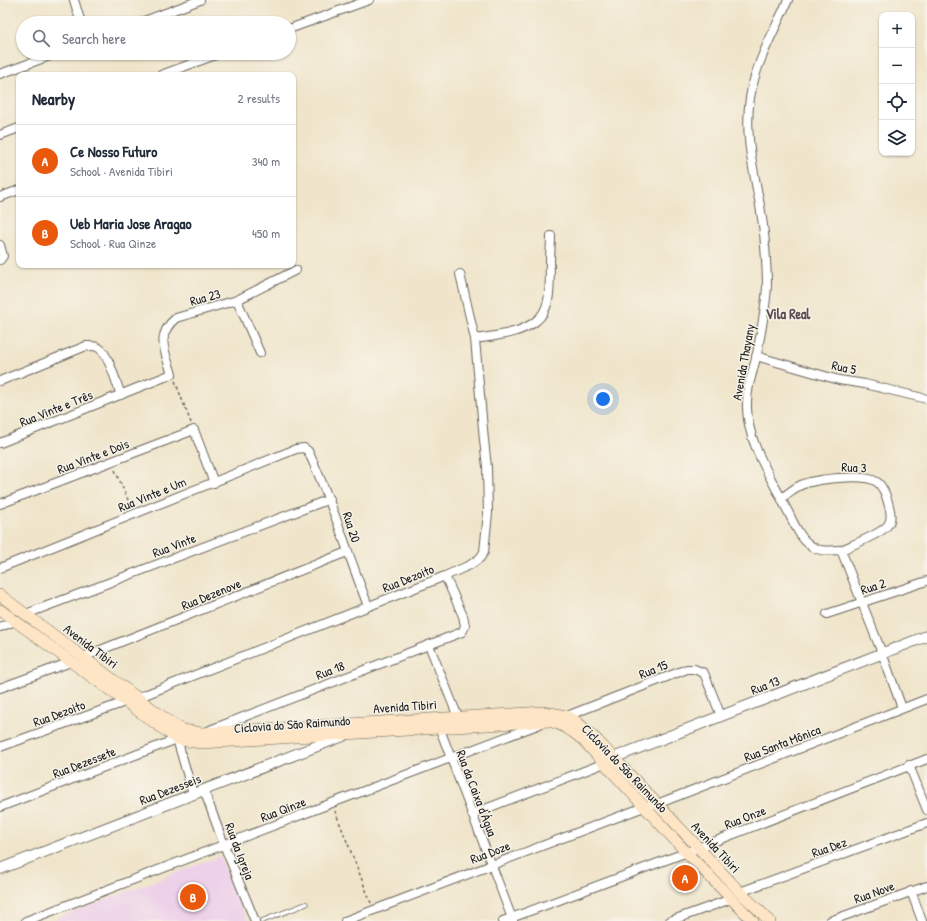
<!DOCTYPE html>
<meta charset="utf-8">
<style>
:root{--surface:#fff;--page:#f6f6f7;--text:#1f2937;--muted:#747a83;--line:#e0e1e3;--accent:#ea580c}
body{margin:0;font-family:"Patrick Hand",sans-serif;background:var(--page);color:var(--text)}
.controls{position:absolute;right:12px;top:12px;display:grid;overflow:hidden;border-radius:8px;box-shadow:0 1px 3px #0004}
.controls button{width:36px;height:36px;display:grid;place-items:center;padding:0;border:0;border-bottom:1px solid var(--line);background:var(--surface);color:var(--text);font:20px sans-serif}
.you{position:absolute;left:603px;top:399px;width:14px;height:14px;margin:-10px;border:3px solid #fff;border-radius:50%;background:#1a73e8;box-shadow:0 0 0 6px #1a73e833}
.badge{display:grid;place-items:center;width:26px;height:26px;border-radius:50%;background:var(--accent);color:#fff;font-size:13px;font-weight:700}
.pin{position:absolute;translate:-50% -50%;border:2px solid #fff;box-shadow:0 1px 4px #0006}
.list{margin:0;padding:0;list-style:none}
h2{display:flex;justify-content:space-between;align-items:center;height:52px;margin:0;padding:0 16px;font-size:17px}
h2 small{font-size:13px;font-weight:400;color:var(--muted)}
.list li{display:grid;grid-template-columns:26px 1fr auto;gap:12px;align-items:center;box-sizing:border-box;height:72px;padding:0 16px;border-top:1px solid var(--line)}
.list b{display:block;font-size:15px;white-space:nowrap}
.list p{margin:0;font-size:13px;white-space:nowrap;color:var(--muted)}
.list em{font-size:13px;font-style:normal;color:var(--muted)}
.icon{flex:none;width:22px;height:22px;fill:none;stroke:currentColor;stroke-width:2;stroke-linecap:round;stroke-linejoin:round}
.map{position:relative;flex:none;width:927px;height:921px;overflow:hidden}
.search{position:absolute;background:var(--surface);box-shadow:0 1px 3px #0004;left:16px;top:16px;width:280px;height:44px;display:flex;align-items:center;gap:10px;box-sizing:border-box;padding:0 14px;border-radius:22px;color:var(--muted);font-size:15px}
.panel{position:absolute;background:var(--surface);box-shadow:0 1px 3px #0004;left:16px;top:72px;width:280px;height:196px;border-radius:8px}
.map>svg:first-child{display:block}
</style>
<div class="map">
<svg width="927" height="921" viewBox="0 0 927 921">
<rect width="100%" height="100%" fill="#f7f3e8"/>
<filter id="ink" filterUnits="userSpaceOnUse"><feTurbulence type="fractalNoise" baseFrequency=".025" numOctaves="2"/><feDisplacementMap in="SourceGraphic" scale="8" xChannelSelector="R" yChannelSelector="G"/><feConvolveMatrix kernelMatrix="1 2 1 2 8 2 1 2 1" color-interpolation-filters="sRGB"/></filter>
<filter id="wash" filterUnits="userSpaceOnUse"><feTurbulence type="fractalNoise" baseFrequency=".012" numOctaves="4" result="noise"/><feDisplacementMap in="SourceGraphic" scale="16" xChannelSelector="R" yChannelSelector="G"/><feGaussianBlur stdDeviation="0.9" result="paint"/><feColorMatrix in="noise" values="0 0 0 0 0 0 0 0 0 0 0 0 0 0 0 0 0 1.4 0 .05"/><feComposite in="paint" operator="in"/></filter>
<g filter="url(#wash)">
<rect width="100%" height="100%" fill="#f0e5cb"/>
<path fill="#edd1e9" d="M220,856L248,921H50Z"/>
</g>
<g filter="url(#ink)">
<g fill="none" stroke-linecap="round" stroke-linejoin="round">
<defs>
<path id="service" d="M262,921L306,904"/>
<g id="minor">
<path d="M74,0L81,23"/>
<path d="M788,0C774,32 755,64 750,98C742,149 763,196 765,246C766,259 767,272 767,285C766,308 761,331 757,354C753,372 746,389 747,408C748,444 770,475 785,506C793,520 800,543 817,549C824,552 833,550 841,550L882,653L902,708"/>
<path d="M139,23L200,0"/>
<path d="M289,29L369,0"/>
<path d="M0,74L58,53"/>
<path d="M161,75L221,53"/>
<path d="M0,135L19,128"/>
<path d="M0,197L19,190"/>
<path d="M0,245L3,256L0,260"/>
<path d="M237,300L260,353"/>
<path d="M475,339C494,336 520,334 536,321C553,308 549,282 550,264C550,254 551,245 551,236"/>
<path d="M756,356L839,380L865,384L927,399"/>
<path d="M0,381L86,346C91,346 95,345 99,348C109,354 116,383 121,395"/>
<path d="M0,443L172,374C165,352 155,335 176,318L237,300L296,270"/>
<path d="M782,498C787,494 793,489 799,486C812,479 865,473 877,482C884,487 887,498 889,506C891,513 892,521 887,526C879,535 852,545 841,550"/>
<path d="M0,504L194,430L214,483"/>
<path d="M0,568L296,449L304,448L308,451C332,501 348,554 368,606"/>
<path d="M26,614L330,499"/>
<path d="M827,614L927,581"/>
<path d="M0,627L15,621"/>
<path d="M429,645L458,717"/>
<path d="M83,657L347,552"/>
<path d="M0,688L71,662"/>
<path d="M137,698L445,576L470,565L480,558L484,552L488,513L487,467L484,440L475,339L460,274"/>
<path d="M567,716L687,669H694L704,673L721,716"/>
<path d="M438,724L513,921"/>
<path d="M210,730L462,632L465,626L463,616L445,576"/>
<path d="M0,747L125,702"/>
<path d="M909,765L927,810"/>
<path d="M204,790L224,845L255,921"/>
<path d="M0,807L177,739L193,794"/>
<path d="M472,814L605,763"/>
<path d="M911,891L922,921"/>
<path d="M740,892L927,823"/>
<path d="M26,921L332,803L540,724"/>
<path d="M345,921L644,807L657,804L927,699"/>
<path d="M503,921L698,848L927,759"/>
<path d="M670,921L731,899"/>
<path d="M830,921L927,886"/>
</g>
<g id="tertiary">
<path d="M613,758L927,636"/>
<path d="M0,869L343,736"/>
</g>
<g id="secondary">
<path d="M0,595L171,723L183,730L201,733L544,712L567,716L577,722L598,741L740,892L770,921"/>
<path d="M0,610L177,739L186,741L202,743L549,721C562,724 571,730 582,739L686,852L753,921"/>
</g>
</defs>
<use href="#service" stroke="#666259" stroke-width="5.5"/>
<use href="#minor" stroke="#666259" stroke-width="10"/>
<use href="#tertiary" stroke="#666259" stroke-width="12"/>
<use href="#secondary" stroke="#666259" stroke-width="12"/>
<g stroke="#666259" stroke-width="1.5" stroke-dasharray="3 3" stroke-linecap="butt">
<path d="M175,381L191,423"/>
<path d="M115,470L131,507"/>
<path d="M335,811L371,903"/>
</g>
<use href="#service" stroke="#fff" stroke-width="4"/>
<use href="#minor" stroke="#fff" stroke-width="8"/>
<use href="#tertiary" stroke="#fff" stroke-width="10"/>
<use href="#secondary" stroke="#fde5c5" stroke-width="11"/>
</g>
</g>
<g text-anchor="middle" stroke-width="3" stroke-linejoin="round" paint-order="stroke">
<g font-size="13" fill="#1c1c1c" stroke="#f7f3e8">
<text transform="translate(205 297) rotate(-16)" y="5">Rua 23</text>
<text transform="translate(743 362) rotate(-80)" y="5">Avenida Thayany</text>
<text transform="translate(844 367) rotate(12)" y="5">Rua 5</text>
<text transform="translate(56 408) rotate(-22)" y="5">Rua Vinte e Três</text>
<text transform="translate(93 456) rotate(-21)" y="5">Rua Vinte e Dois</text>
<text transform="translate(854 467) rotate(2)" y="5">Rua 3</text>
<text transform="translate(152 494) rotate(-22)" y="5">Rua Vinte e Um</text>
<text transform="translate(352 527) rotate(72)" y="5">Rua 20</text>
<text transform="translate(174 545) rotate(-21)" y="5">Rua Vinte</text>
<text transform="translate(408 578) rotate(-22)" y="5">Rua Dezoito</text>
<text transform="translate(873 586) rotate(-18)" y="5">Rua 2</text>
<text transform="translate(211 594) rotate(-22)" y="5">Rua Dezenove</text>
<text transform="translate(91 646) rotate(37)" y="5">Avenida Tibiri</text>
<text transform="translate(653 669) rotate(-22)" y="5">Rua 15</text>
<text transform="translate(330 670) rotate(-21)" y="5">Rua 18</text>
<text transform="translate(765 685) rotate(-21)" y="5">Rua 13</text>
<text transform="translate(405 706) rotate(-4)" y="5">Avenida Tibiri</text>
<text transform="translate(59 713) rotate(-20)" y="5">Rua Dezoito</text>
<text transform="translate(292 724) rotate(-4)" y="5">Ciclovia do São Raimundo</text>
<text transform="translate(782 743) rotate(-21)" y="5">Rua Santa Mônica</text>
<text transform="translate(84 762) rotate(-21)" y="5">Rua Dezessete</text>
<text transform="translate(625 768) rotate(46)" y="5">Ciclovia do São Raimundo</text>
<text transform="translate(170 789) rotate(-21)" y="5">Rua Dezesseis</text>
<text transform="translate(477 793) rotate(69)" y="5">Rua da Caixa d'Água</text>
<text transform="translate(283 809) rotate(-21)" y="5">Rua Qinze</text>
<text transform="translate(745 817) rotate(-21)" y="5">Rua Onze</text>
<text transform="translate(716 847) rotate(47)" y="5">Avenida Tibiri</text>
<text transform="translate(829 847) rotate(-20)" y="5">Rua Dez</text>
<text transform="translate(240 851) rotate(69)" y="5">Rua da Igreja</text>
<text transform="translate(490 852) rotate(-21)" y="5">Rua Doze</text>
<text transform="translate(874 892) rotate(-20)" y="5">Rua Nove</text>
</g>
<g font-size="14" font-weight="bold" fill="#5f4b54" stroke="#f7f3e8">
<text x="788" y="319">Vila Real</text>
</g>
</g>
</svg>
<div class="controls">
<button>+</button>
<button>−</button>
<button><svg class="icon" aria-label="locate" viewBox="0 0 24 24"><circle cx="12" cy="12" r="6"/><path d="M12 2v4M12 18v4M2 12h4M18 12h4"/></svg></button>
<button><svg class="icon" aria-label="layers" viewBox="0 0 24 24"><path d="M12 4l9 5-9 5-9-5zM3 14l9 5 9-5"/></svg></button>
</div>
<div class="you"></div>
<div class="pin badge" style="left:685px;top:878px">A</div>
<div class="pin badge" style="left:193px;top:897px">B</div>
<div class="search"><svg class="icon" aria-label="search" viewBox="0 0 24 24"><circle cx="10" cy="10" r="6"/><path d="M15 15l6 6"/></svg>Search here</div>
<section class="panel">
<h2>Nearby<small>2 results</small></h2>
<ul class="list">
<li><span class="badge">A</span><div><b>Ce Nosso Futuro</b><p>School · Avenida Tibiri</p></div><em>340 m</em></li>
<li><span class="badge">B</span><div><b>Ueb Maria Jose Aragao</b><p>School · Rua Qinze</p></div><em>450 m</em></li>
</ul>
</section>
</div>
